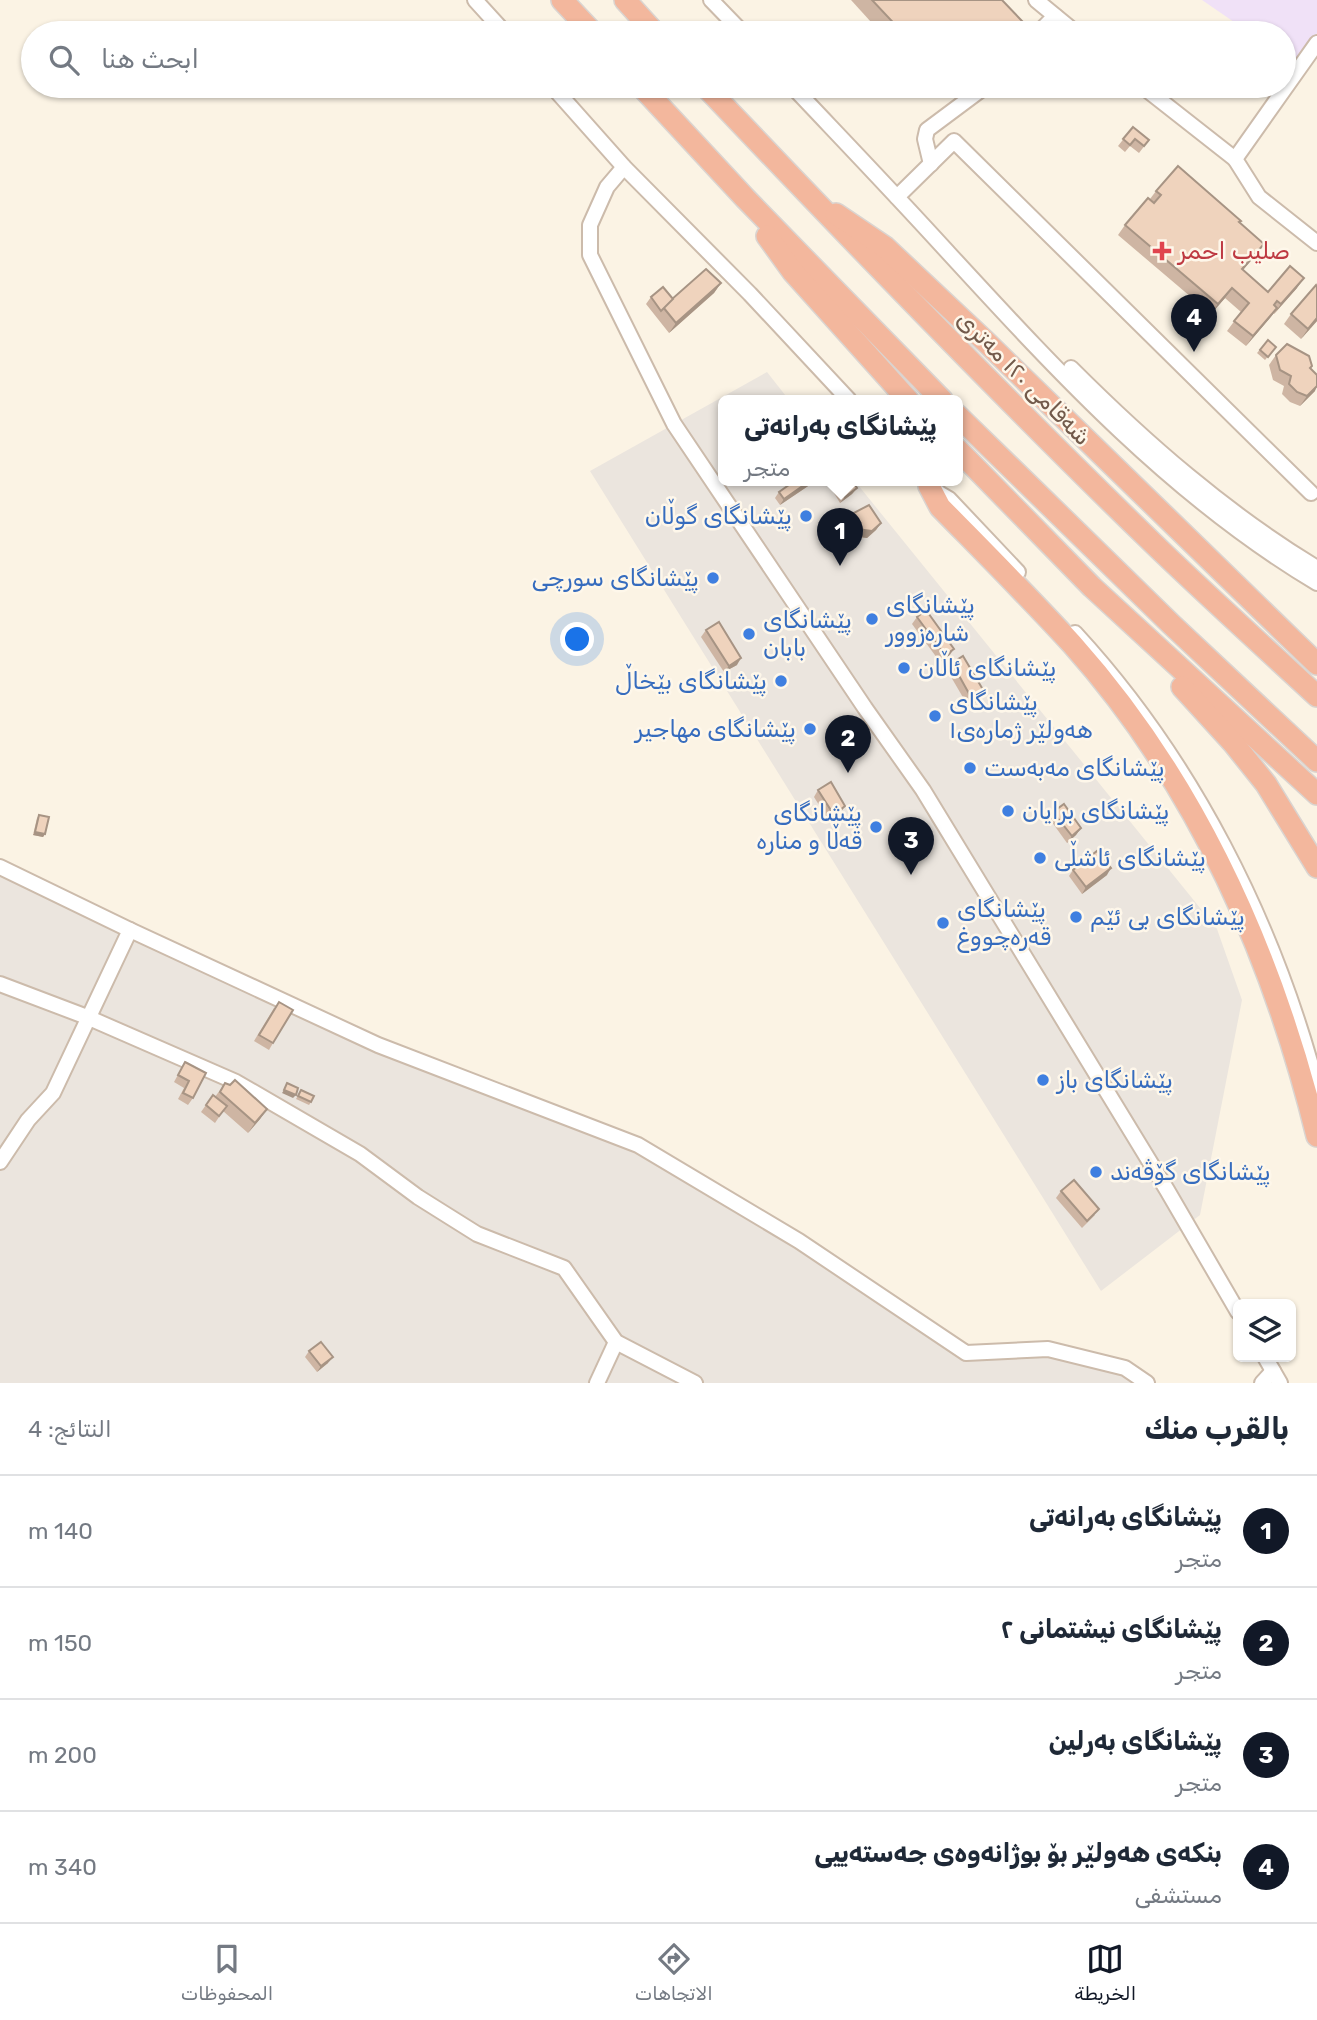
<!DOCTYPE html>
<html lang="ar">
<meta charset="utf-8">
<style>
:root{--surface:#fff;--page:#f2f2f3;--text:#1f2937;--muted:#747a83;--line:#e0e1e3;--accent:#111827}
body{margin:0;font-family:Rubik,"Noto Sans Arabic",sans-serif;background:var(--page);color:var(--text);direction:rtl}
.controls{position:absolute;right:21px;bottom:21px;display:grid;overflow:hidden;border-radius:10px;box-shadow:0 2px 5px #0004}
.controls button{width:63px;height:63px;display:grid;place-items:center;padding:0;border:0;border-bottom:2px solid var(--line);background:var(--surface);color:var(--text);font:35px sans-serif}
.you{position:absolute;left:578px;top:640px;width:24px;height:24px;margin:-18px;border:5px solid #fff;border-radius:50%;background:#1a73e8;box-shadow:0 0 0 10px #1a73e833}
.badge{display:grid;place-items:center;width:46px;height:46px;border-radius:50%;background:var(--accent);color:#fff;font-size:23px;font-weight:700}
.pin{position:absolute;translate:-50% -58px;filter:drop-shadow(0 2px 4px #0008)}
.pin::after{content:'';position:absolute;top:37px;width:24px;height:21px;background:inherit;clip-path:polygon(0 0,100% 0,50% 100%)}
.popup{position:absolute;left:718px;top:395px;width:245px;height:91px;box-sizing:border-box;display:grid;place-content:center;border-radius:10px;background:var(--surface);filter:drop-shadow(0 2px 5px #0005);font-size:23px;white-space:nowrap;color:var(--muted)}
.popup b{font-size:26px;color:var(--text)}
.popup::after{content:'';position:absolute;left:50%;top:100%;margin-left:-14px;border:14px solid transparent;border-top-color:var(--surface)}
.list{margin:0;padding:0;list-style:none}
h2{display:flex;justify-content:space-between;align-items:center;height:91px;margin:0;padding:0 28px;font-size:30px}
h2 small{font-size:23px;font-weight:400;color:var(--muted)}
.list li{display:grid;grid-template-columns:46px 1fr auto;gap:21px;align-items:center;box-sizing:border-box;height:112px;padding:0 28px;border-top:2px solid var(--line)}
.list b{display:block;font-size:26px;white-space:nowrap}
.list p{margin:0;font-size:23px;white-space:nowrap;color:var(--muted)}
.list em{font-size:23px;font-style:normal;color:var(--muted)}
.icon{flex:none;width:38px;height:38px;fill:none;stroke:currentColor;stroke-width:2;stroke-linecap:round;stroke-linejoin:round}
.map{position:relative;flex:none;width:1317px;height:1383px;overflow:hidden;direction:ltr}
.search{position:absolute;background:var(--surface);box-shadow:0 2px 5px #0004;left:21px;right:21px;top:21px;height:77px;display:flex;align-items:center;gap:18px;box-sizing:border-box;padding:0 24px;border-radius:38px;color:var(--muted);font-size:26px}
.sheet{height:539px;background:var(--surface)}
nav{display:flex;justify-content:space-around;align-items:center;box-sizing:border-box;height:98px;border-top:2px solid var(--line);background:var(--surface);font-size:19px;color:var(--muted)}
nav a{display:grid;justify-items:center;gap:4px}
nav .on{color:var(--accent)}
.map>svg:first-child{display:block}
</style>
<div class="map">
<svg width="1317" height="1383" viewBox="0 0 1317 1383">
<rect width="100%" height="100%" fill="#fbf3e4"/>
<g fill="#ebe5de">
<path d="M767,372L789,400H723V480H854L1217,929L1242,1000L1200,1215L1101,1291L590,471Z"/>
<path d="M0,867L378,1045L638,1145L966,1353L1048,1349L1147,1383H0Z"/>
</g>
<path fill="#f0e1f7" d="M1202,0H1317V33L1295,64L1284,57V33H1250Z"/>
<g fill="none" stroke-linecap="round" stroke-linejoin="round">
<defs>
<g id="minor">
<path d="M475,0L505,33"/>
<path d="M711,0L743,33"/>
<path d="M1036,0L1076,33"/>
<path d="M1038,33L1055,16"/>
<path d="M1317,43L1235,159L1259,197L1317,243"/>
<path d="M552,86L624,167L750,294L849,400"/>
<path d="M792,86C843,140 894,193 944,248C1058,372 1171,496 1317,583"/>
<path d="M1142,86L1235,159"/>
<path d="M931,164L925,139L927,130L986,86"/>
<path d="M624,167L607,187L590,225V255L674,424L865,708L923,790L1167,1190L1238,1312"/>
<path d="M897,197L954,141L1311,493"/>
<path d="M1071,368C1146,443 1226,513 1317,568"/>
<path d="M932,489L949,499L1018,572"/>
<path d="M1075,633C1192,760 1273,921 1317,1087"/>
<path d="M0,867L130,930L378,1045L638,1145L799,1241L966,1353L1048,1349L1125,1368L1147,1383"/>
<path d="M0,984L87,1017L236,1082L360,1154L418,1197L477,1234L564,1268L616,1342L695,1383"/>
<path d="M0,1162L28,1120L53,1093L130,930"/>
<path d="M1265,1357L1280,1383"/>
<path d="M597,1383L616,1342"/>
<path d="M1262,1383L1273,1371"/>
</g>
<g id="highway">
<path d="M562,0L593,33"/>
<path d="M625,0L655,33"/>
<path d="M641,86L745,198L942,400"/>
<path d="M705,86C853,242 1003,398 1158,548C1210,598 1264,647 1317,696"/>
<path d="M836,214L885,247L986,342L1317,664"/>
<path d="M767,236L793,272L908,400"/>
<path d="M957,415L1171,624L1317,761"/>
<path d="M957,449L1092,587L1317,794"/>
<path d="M929,486L940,507C984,552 1029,597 1072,644C1197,784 1273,956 1317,1136"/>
<path d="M1182,687L1234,744L1266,784L1317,867"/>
</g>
</defs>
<use href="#minor" stroke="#ccbbab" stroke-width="18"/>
<use href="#highway" stroke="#dad4d0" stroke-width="24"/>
<use href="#minor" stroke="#fff" stroke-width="14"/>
<use href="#highway" stroke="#f3b79d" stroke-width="21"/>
</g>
<g fill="#ceb5a3">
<path d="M851,0H1002L1022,21L1013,33H881Z"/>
<path d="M1133,127L1149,140L1139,153L1130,146L1125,152L1118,146Z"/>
<path d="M1156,191L1240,223L1264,244L1243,270L1268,292L1297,288L1274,314V313L1246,346L1227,331L1241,312L1225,298L1211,314L1118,235L1125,225L1150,199Z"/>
<path d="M721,283L714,293L669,333L646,304L651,297L673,299Z"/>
<path d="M1317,287V321L1301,339L1284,324L1291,314Z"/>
<path d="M1268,340L1276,347L1265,360L1257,353Z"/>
<path d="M1276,355L1310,369L1315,391L1300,406L1290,402L1282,394L1284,386L1273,380L1269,365Z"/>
<path d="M796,480H817L780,505L775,498L779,492Z"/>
<path d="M826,480H852L857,488L852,494L840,503Z"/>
<path d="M848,516L881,523L876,530L867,538L860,537L850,532L844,523Z"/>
<path d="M917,617L949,656L940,662L912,624Z"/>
<path d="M706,630L737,665L724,672L701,637Z"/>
<path d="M952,663L980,700L968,706L947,670Z"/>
<path d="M818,790L840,813L829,821L814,797Z"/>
<path d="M1053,812L1081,828L1076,835L1067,843L1049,818Z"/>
<path d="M39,815L45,834L43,837L33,835L37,818Z"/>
<path d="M1073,870L1107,875L1082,894L1069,876Z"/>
<path d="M274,1008L273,1043L269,1050L254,1041Z"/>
<path d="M185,1062L193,1098L188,1105L178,1099L184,1088L174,1082Z"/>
<path d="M225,1083L267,1109L260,1119L248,1133L223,1111L215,1123L201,1112L213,1095L215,1097Z"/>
<path d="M301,1090L311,1102L309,1105L296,1099Z"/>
<path d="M1061,1191L1095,1215L1082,1228L1056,1198Z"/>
<path d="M309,1351L328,1363L317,1372L305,1357Z"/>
</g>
<g fill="#a79484">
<path d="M1264,244L1257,254L1235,279L1242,269Z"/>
<path d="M1304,278L1297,288L1274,314L1281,304Z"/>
<path d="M721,283L714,293L669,333L676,323Z"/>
<path d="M1232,288L1225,298L1211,314L1218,304Z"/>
<path d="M1277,308L1270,318L1246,346L1253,336Z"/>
<path d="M1317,318V321L1301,339L1308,329Z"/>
<path d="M1317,386L1315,391L1300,406L1307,396Z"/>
<path d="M811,480H817L780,505L784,499Z"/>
<path d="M857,488L852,494L840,503L845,497Z"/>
<path d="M881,523L876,530L867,538L860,537L864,530Z"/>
<path d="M954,649L949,656L940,662L945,655Z"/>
<path d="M741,658L737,665L724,672L729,666Z"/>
<path d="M985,693L980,700L968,706L972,699Z"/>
<path d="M845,806L840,813L829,821L834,815Z"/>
<path d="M1081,828L1076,835L1067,843L1072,836Z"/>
<path d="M35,832L45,834L43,837L33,835Z"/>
<path d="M1111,868L1107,875L1082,894L1086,887Z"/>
<path d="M284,1090L296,1095L293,1098L282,1093Z"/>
<path d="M267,1109L260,1119L248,1133L255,1123Z"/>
<path d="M333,1357L328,1363L317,1372L321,1366Z"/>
</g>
<g fill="#efd3bd" stroke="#a79484" stroke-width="2">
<path d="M872,0H1002L1022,21L1010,33H903Z"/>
<path d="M1133,127L1149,140L1144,146L1135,139L1130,145L1123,139Z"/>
<path d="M1178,166L1241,221L1239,222L1264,244L1242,269L1268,292L1290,266L1304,278L1281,304L1277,301L1274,305L1277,308L1253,336L1234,321L1249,303L1232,288L1218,304L1125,225L1148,198L1154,203L1161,195L1156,191Z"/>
<path d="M706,269L721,283L676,323L663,307Z"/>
<path d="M1316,285L1317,287V318L1308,329L1291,314Z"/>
<path d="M663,287L673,299L661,311L651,297Z"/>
<path d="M1268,340L1276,347L1268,357L1260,350Z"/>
<path d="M1287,344L1309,356L1312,366L1310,368L1317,375V386L1307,396L1297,392L1289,384L1291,376L1280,370L1276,355Z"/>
<path d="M796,480H811L784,499L779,492Z"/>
<path d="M835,480H852L857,488L845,497Z"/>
<path d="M869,505L881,523L872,531L864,530L855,525L848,516Z"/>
<path d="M926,610L954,649L945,655L917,617Z"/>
<path d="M719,622L741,658L729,666L706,630Z"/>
<path d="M963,656L985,693L972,699L952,663Z"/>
<path d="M831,782L845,806L834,815L818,790Z"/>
<path d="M1064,804L1081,828L1072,836L1053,812Z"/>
<path d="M39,815L49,817L45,834L35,832Z"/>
<path d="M1097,851L1111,868L1086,887L1073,870Z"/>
<path d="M279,1002L293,1010L273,1043L259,1035Z"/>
<path d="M185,1062L206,1073L193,1098L183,1093L189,1081L178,1075Z"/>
<path d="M235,1080L267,1109L255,1123L220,1092L225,1083L230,1085Z"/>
<path d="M287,1083L298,1088L296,1095L284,1090Z"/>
<path d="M301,1090L314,1096L311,1102L298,1096Z"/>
<path d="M213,1095L227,1106L219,1116L206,1105Z"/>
<path d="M1074,1180L1099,1209L1087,1221L1061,1191Z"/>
<path d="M321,1342L333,1357L321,1366L309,1351Z"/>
</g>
<path fill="#e0444e" stroke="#fef7ea" stroke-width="2.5" d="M1158.5 240.5h7v7h7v7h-7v7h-7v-7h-7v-7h7z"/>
<g fill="#3f7fe0" stroke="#fef7ea" stroke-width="2.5">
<circle cx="806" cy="516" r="7"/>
<circle cx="713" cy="578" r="7"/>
<circle cx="872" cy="619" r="7"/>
<circle cx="749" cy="634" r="7"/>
<circle cx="904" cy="668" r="7"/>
<circle cx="781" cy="681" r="7"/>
<circle cx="935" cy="716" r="7"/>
<circle cx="810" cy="729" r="7"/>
<circle cx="970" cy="768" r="7"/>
<circle cx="1008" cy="811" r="7"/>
<circle cx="876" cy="827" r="7"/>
<circle cx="1040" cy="858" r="7"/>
<circle cx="1076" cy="917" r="7"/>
<circle cx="943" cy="923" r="7"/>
<circle cx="1043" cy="1080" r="7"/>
<circle cx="1096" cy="1172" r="7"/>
</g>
<g text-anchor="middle" stroke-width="5" stroke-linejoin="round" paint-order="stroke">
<g font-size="24" fill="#be3a42" stroke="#fef7ea" text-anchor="start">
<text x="1178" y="259">صلیب احمر</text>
</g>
<g font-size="24" fill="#725a4b" stroke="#fef7ea">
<text transform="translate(1024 378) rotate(45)" y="8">شەقامی ١٢٠ مەتری</text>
</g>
<g font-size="24" fill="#366cbe" stroke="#fef7ea" text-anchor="start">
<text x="792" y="524" text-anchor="end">پێشانگای گوڵان</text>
<text x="699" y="586" text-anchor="end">پێشانگای سورچی</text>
<text x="886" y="613">پێشانگای<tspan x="886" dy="28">شارەزوور</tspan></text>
<text x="763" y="628">پێشانگای<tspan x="763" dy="28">بابان</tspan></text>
<text x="918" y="676">پێشانگای ئاڵان</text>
<text x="767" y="689" text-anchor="end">پێشانگای بێخاڵ</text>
<text x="949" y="710">پێشانگای<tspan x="949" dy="28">هەولێر ژمارەی١</tspan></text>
<text x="796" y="737" text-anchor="end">پێشانگای مهاجیر</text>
<text x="984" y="776">پێشانگای مەبەست</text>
<text x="1022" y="819">پێشانگای برایان</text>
<text x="862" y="821" text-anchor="end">پێشانگای<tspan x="862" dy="28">قەڵا و منارە</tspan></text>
<text x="1054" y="866">پێشانگای ئاشڵی</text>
<text x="957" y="917">پێشانگای<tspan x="957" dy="28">قەرەچووغ</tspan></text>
<text x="1090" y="925">پێشانگای بی ئێم</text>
<text x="1057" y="1088">پێشانگای باز</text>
<text x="1110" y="1180">پێشانگای گۆڤەند</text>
</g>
</g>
</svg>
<div class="controls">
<button><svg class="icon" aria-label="layers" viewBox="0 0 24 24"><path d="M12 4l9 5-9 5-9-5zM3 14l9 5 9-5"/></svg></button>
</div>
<div class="you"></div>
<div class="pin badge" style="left:840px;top:566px">1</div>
<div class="popup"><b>پێشانگای بەرانەتی</b>متجر</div>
<div class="pin badge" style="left:848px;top:773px">2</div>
<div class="pin badge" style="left:911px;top:875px">3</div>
<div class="pin badge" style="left:1194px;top:352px">4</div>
<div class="search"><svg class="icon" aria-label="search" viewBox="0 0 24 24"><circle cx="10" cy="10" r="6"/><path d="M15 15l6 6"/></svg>ابحث هنا</div>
</div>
<section class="sheet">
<h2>بالقرب منك<small>النتائج: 4</small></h2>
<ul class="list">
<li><span class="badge">1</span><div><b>پێشانگای بەرانەتی</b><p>متجر</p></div><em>140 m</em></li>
<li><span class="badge">2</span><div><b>پێشانگای نیشتمانی ٢</b><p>متجر</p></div><em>150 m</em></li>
<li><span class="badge">3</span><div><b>پێشانگای بەرلین</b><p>متجر</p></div><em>200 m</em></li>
<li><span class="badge">4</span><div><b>بنکەی هەولێر بۆ بوژانەوەی جەستەییی</b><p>مستشفى</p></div><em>340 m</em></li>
</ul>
</section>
<nav>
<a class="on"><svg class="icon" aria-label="map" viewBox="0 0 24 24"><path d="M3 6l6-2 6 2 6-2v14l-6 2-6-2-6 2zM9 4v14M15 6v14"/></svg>الخريطة</a>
<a><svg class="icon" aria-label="directions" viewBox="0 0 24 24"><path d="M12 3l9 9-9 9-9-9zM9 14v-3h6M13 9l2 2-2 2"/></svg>الاتجاهات</a>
<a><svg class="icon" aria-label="saved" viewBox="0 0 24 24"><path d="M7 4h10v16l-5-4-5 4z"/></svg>المحفوظات</a>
</nav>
